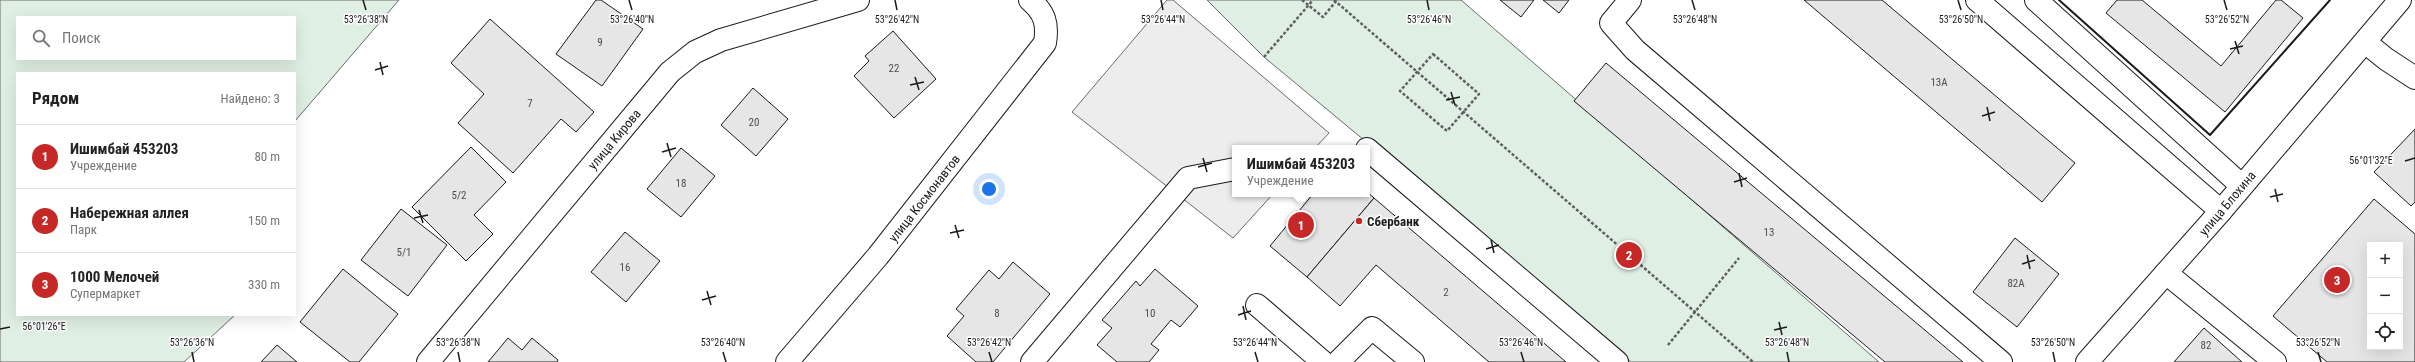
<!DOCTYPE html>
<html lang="ru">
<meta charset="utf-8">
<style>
:root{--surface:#fff;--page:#f2f2f2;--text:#222;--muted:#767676;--line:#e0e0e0;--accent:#c62828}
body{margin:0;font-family:"Roboto Condensed",sans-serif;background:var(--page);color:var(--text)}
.controls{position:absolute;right:12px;bottom:12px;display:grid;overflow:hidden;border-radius:0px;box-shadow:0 4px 16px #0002}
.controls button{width:36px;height:36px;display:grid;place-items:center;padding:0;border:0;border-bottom:1px solid var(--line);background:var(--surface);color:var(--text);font:20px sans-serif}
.you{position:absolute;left:989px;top:189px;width:14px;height:14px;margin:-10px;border:3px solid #fff;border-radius:50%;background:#1a73e8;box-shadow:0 0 0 6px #1a73e833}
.badge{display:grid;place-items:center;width:26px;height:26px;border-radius:50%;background:var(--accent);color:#fff;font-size:13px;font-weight:700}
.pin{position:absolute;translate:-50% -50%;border:2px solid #fff;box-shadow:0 1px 4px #0006}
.popup{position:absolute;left:1232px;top:145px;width:138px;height:52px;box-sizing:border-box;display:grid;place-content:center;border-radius:0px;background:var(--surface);filter:drop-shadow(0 1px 3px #0005);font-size:13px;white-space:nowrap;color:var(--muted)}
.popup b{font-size:15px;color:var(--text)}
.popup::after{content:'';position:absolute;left:50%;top:100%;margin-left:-8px;border:8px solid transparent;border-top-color:var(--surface)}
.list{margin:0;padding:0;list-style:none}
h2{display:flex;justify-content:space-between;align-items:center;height:52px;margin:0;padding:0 16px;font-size:17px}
h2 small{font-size:13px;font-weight:400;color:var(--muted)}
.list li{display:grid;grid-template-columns:26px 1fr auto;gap:12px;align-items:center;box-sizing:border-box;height:64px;padding:0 16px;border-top:1px solid var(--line)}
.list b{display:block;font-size:15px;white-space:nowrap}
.list p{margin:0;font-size:13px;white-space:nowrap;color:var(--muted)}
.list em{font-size:13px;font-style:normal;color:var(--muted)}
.icon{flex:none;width:22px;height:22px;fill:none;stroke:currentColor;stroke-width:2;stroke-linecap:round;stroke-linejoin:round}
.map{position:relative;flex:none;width:2415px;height:362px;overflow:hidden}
.search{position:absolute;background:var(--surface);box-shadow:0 4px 16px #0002;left:16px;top:16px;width:280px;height:44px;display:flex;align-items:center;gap:10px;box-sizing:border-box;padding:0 14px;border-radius:0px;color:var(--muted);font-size:15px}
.panel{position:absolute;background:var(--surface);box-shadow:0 4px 16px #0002;left:16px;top:72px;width:280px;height:244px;border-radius:0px}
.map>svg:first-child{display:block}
</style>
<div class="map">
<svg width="2415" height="362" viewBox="0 0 2415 362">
<rect width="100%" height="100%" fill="#fff"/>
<g fill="#e0efe3" stroke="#6a6a6a" fill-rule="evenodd">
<path d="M0,0H399L295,121V73H17V315H235L184,362H0ZM17,17H295V59H17Z"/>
<path d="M1207,0H1461L1879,362H1631L1264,57Z"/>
</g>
<path fill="#ededed" stroke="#6a6a6a" d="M1167,0H1173L1329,133L1315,148H1235V194H1273L1233,238L1072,112Z"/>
<g fill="#e6e6e6" stroke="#1a1a1a" fill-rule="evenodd">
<path d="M596,0H601L643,29L602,86L556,54Z"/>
<path d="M1500,0H1534L1521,17Z"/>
<path d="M1543,0H1569L1559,13Z"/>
<path d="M1804,0H1882L2075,163L2042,202Z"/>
<path d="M2117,0H2142L2221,66L2276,0H2281L2303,18L2225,112L2106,13Z"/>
<path d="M490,19L594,112L576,132L561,119L513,173L458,123L484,94L451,63Z"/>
<path d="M893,31L936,79L894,118L854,76L869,61L865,56Z"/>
<path d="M1606,63L1963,362H1885L1574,101Z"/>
<path d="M753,88L788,119L756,156L721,125Z"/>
<path d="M2415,129V202L2411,206L2374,172Z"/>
<path d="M471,147L506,182L474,215L493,234L466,261L412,207Z"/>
<path d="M681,148L715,176L681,217L647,189Z"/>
<path d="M1367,192L1374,198L1307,277L1270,246L1313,194H1367Z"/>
<path d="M1374,198L1566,362H1489L1376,265L1340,306L1307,277Z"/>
<path d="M2374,199L2415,234V362H2327L2273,316ZM2370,245H2400V347H2370Z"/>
<path d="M401,209L447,245L408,296L361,260Z"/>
<path d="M625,232L660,261L626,302L591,272Z"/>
<path d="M2015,238L2059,274L2017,327L1973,292Z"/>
<path d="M1013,262L1050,294L993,362H976L947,336L964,316L956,309L989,270L999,279Z"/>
<path d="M343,269L398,314L359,362H350L300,322Z"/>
<path d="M1155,269L1198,306L1180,327L1171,320L1151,344L1159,350L1149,362H1117L1097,345L1112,328L1102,320L1136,281L1140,286Z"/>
<path d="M2204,328L2242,362H2174Z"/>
<path d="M508,338L522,350L532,338L558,360L557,362H488Z"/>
<path d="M277,345L297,362H261Z"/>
</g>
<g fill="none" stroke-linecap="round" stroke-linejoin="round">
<defs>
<g id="minor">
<path d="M1630,0L1611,23L1635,50L2001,362"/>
<path d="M1977,0L2221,211"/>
<path d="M2036,0L2241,185"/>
<path d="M2365,42L2386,59L2415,78"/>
<path d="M1367,149L1617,362"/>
<path d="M2166,273L2275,362"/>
<path d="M1257,305L1323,362"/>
<path d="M428,362L670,72L695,52L721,40L858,0"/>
<path d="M787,362L878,256L1045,43C1048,24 1045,13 1030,0"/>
<path d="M1032,362L1188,178L1235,169"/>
<path d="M1338,362L1372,328L1413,362"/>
</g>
<path id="major" d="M2087,362L2221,211L2400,0"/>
</defs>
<use href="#minor" stroke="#1a1a1a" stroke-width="24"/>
<use href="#major" stroke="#1a1a1a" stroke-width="24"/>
<g stroke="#5f5f5f" stroke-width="2.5" stroke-dasharray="3 2" stroke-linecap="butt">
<path d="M1302,0L1323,17L1337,0"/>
<path d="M1334,0L1753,362"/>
<path d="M1433,54L1479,94L1447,131L1400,91Z"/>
<path d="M1264,57L1313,0"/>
<path d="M1668,345L1739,258"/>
</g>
<use href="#minor" stroke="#fff" stroke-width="22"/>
<use href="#major" stroke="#fff" stroke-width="22"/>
<path stroke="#1a1a1a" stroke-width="2" d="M2059,0L2210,135L2330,0"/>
</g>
<path fill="none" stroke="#1a1a1a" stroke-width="1.5" d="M363,0L366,10M629,0L632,10M895,0L897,10M1161,0L1163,10M1427,0L1429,10M1692,0L1695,10M1958,0L1961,10M2224,0L2227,10M2235,41L2239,54M2230,49L2243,46M380,62L383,75M375,70L388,66M915,77L919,90M910,85L924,82M1451,92L1455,105M1446,100L1460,97M1987,107L1990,121M1982,116L1995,112M667,143L671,157M662,152L676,148M1203,158L1207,172M2405,161L2415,158M1198,167L1212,163M1739,173L1742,187M1734,182L1747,178M2275,189L2278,202M2270,197L2283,194M419,210L423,223M414,218L428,215M955,225L959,238M950,233L964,230M1491,240L1494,253M1486,249L1499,245M2027,255L2030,269M2022,264L2035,260M707,291L711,305M702,300L716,296M1243,306L1246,320M1238,315L1251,311M1779,322L1782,335M0,329L10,327M1774,330L1787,327M192,352L194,362M458,352L460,362M723,352L726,362M989,352L992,362M1255,352L1258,362M1521,352L1524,362M1787,352L1789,362M2053,352L2055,362M2318,352L2321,362"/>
<circle fill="#c62828" stroke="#fff" stroke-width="1.5" cx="1359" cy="221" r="4"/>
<g text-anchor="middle" stroke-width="3" stroke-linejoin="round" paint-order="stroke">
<g font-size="11" fill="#4d4d4d">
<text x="600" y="46">9</text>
<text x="894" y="72">22</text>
<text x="1939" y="86">13А</text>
<text x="530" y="107">7</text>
<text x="754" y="126">20</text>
<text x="681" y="187">18</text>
<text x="459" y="199">5/2</text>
<text x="1769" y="236">13</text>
<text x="404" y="256">5/1</text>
<text x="625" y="271">16</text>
<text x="2016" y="287">82А</text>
<text x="1446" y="296">2</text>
<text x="997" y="317">8</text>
<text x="1150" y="317">10</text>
<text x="2206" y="349">82</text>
</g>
<g font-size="13" fill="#1a1a1a" stroke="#fff">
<text transform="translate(614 139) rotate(-50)" y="5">улица Кирова</text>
<text transform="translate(924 198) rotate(-52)" y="5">улица Космонавтов</text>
<text transform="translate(2227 203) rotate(-50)" y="5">улица Блохина</text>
</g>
<g font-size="13" font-weight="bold" fill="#1a1a1a" stroke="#fff" text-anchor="start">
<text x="1367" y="226">Сбербанк</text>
</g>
</g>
<g font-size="10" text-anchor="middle" fill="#1a1a1a" stroke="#fff" stroke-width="3" stroke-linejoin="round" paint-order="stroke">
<text x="366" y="23">53°26'38"N</text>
<text x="632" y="23">53°26'40"N</text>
<text x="897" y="23">53°26'42"N</text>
<text x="1163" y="23">53°26'44"N</text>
<text x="1429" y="23">53°26'46"N</text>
<text x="1695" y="23">53°26'48"N</text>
<text x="1961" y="23">53°26'50"N</text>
<text x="2227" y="23">53°26'52"N</text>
<text x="2371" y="164">56°01'32"E</text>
<text x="44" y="330">56°01'26"E</text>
<text x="192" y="346">53°26'36"N</text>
<text x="458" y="346">53°26'38"N</text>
<text x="723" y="346">53°26'40"N</text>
<text x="989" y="346">53°26'42"N</text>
<text x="1255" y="346">53°26'44"N</text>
<text x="1521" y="346">53°26'46"N</text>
<text x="1787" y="346">53°26'48"N</text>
<text x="2053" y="346">53°26'50"N</text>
<text x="2318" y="346">53°26'52"N</text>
</g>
</svg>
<div class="controls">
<button>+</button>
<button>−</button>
<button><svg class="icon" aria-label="locate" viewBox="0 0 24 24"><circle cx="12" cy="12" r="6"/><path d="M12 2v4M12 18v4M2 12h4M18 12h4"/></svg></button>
</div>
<div class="you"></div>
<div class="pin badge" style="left:1301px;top:225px">1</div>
<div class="popup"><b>Ишимбай 453203</b>Учреждение</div>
<div class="pin badge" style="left:1629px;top:255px">2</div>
<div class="pin badge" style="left:2337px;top:280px">3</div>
<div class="search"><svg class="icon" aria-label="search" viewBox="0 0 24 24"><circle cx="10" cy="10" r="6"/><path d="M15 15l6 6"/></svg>Поиск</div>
<section class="panel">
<h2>Рядом<small>Найдено: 3</small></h2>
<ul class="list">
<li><span class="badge">1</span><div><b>Ишимбай 453203</b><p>Учреждение</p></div><em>80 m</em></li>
<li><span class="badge">2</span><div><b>Набережная аллея</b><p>Парк</p></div><em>150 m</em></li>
<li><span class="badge">3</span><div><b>1000 Мелочей</b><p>Супермаркет</p></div><em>330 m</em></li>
</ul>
</section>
</div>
